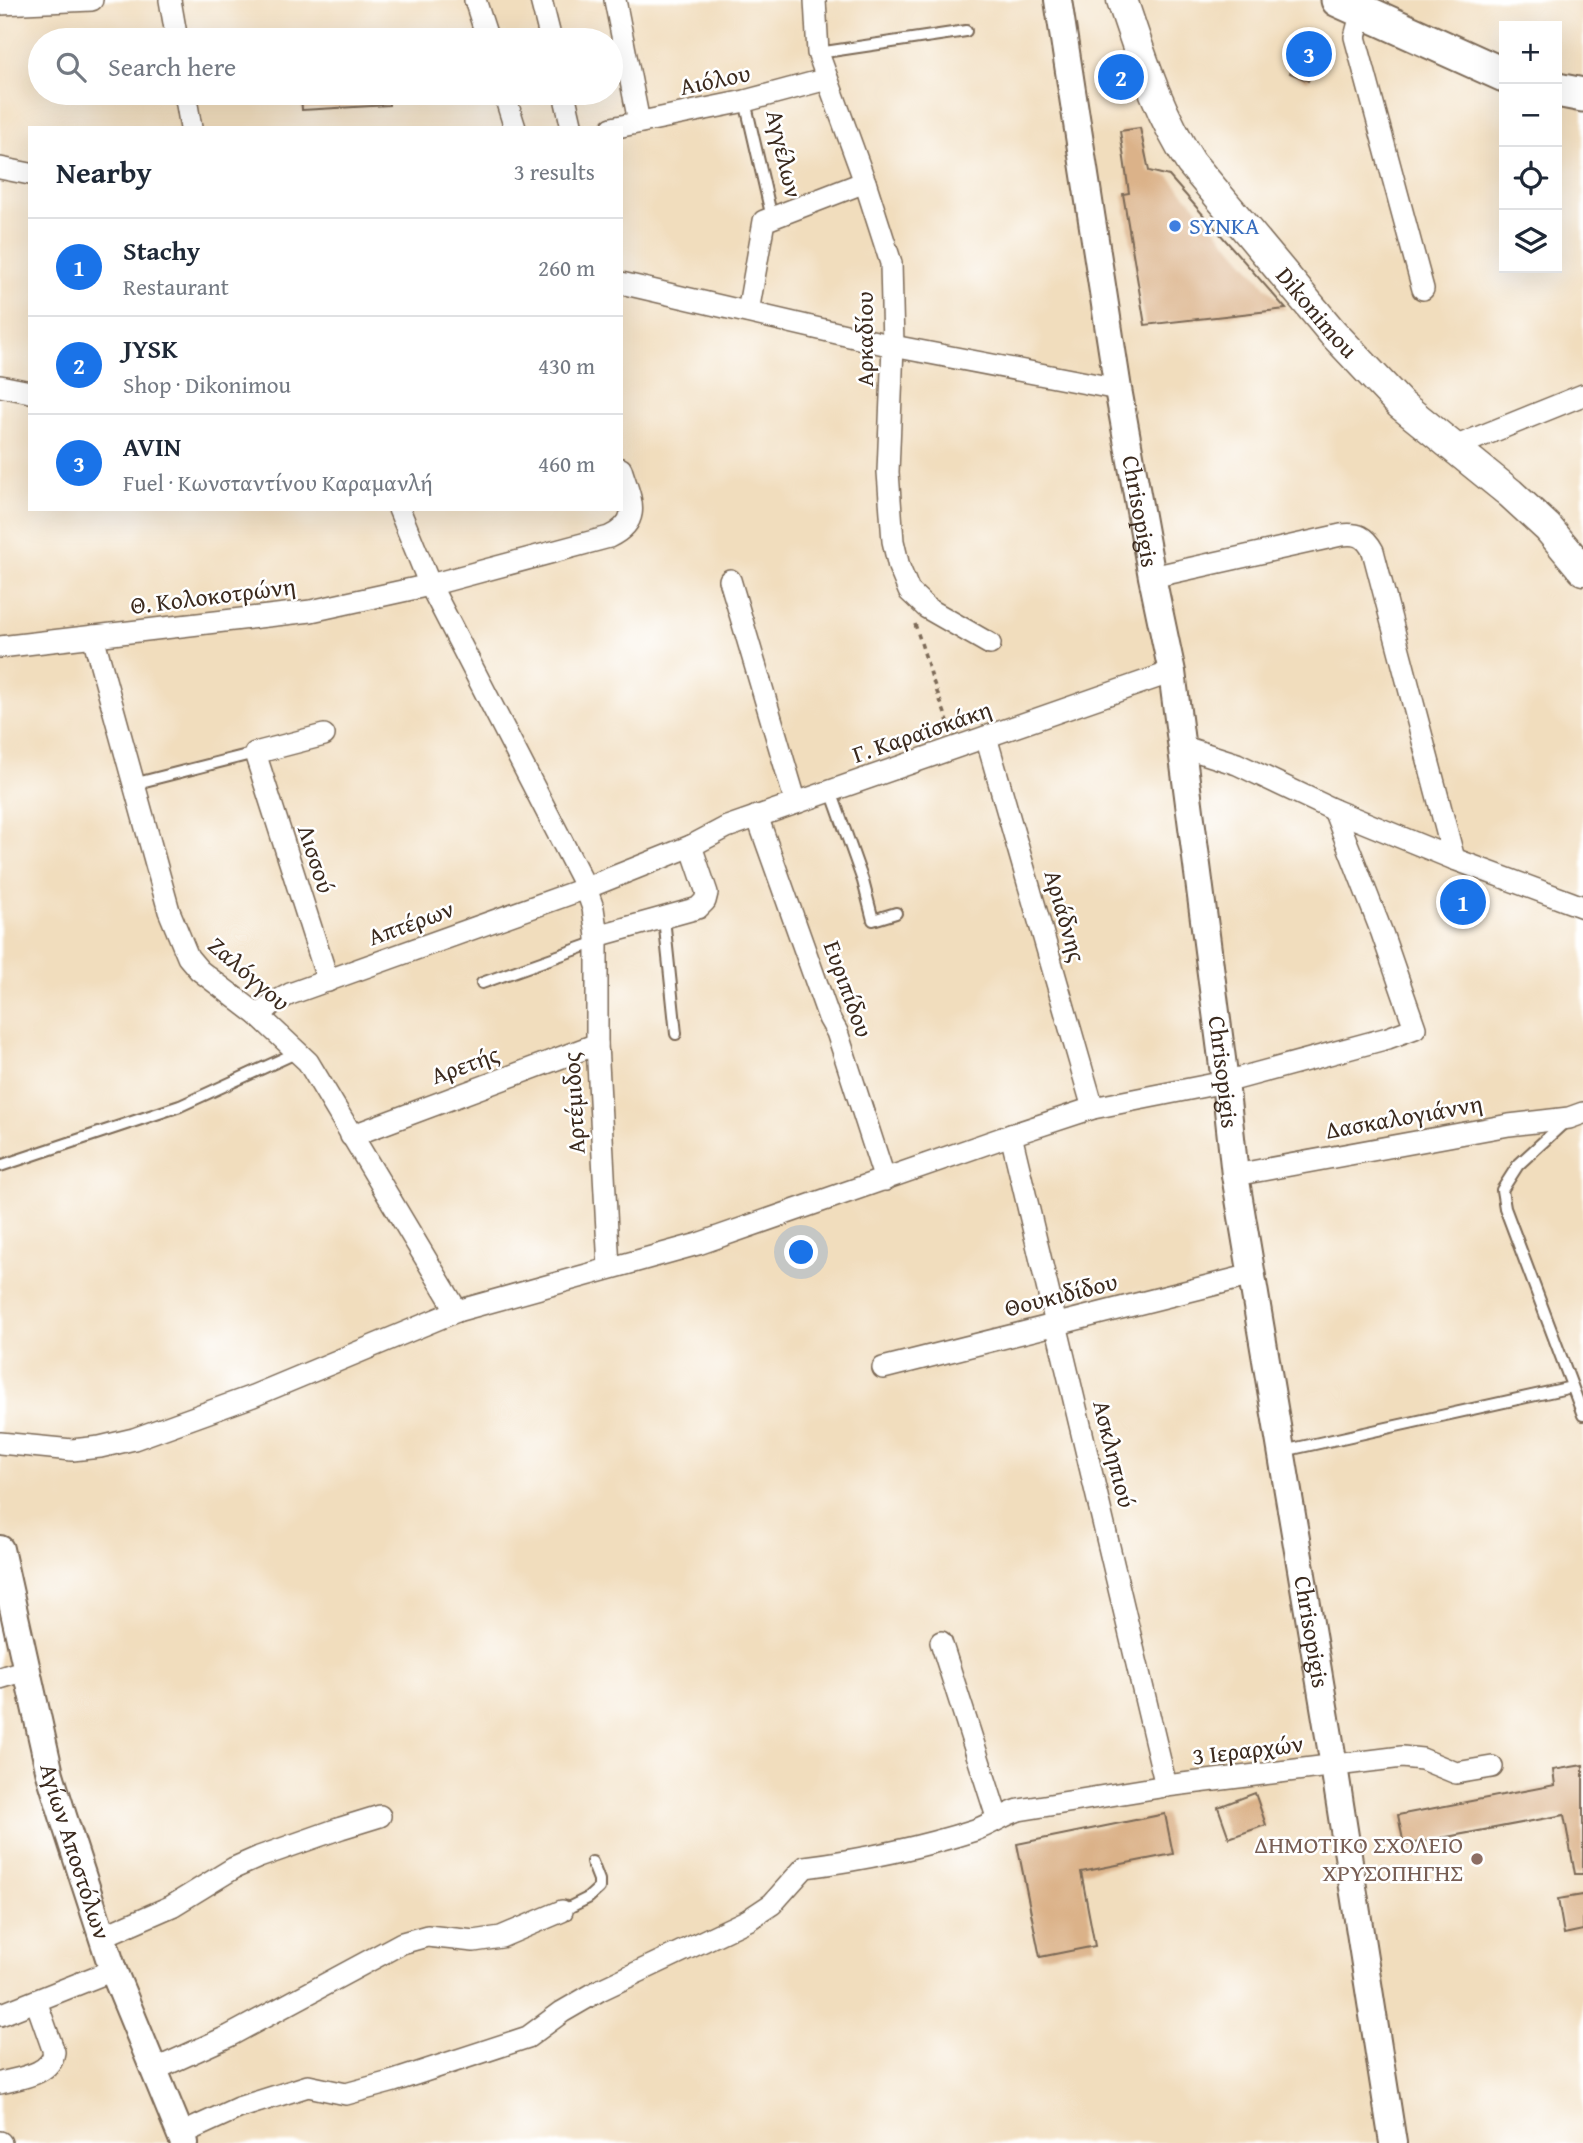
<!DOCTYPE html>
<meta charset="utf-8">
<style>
:root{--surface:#fff;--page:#f2f2f3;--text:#1f2937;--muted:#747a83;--line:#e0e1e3;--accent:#1a73e8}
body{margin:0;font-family:"Gentium Book Plus",serif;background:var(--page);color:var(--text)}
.controls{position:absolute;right:21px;top:21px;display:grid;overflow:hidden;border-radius:0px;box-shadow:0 7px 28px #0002}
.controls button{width:63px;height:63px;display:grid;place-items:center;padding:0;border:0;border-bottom:2px solid var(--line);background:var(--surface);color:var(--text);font:35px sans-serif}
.you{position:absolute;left:802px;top:1253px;width:24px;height:24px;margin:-18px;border:5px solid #fff;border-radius:50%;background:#1a73e8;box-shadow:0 0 0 10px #1a73e833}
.badge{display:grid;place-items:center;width:46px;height:46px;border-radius:50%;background:var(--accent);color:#fff;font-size:23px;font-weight:700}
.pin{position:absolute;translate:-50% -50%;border:4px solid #fff;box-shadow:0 2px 7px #0006}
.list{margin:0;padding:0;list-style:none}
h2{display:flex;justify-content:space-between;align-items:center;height:91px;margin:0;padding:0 28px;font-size:30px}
h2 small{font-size:23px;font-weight:400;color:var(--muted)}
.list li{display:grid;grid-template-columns:46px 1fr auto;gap:21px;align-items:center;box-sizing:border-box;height:98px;padding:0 28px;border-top:2px solid var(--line)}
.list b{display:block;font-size:26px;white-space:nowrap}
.list p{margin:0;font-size:23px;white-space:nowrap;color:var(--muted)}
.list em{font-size:23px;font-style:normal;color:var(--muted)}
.icon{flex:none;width:38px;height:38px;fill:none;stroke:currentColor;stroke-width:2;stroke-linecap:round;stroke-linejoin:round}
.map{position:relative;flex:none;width:1583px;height:2143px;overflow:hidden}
.search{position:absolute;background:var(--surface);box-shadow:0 7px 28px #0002;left:28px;top:28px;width:595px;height:77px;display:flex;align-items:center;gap:18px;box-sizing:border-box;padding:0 24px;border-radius:38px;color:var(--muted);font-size:26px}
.panel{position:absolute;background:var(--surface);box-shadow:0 7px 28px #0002;left:28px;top:126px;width:595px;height:385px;border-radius:0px}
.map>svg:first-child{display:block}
</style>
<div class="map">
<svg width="1583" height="2143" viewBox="0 0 1583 2143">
<rect width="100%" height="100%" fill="#fff"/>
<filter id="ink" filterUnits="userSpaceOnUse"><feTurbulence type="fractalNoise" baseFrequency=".0143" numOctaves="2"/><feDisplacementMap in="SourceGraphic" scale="14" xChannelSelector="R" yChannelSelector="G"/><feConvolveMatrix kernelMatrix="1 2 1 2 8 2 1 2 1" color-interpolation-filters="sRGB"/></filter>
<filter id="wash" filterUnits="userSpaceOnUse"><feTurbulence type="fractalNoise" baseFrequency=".00686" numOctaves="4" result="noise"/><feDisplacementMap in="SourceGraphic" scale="28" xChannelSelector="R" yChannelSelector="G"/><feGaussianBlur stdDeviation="1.57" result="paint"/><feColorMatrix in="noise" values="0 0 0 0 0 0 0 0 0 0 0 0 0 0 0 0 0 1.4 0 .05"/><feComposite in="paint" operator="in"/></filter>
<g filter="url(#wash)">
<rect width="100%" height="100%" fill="#f1ddbd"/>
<g id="blocks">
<g fill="#dbb289">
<path d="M1308,32L1327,40L1308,81L1290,73Z"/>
<path d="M301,93H389V105L302,110Z"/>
<path d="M1140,128L1149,171L1169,176L1286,309L1145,325L1123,194L1129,193L1120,131Z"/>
<path d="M1583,1765V1874H1575L1564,1815L1404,1845L1398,1815L1555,1785L1553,1770Z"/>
<path d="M1255,1793L1266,1825L1229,1838L1218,1807Z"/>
<path d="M1165,1814L1173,1854L1081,1872L1095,1946L1040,1957L1017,1844Z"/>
<path d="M1583,1895V1930L1564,1934L1558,1899Z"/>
</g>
</g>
</g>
<g filter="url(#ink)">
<use href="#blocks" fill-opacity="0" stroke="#7b6956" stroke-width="2"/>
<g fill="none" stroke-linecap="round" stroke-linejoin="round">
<defs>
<g id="service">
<path d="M818,53L966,31"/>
<path d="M745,101L772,218"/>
<path d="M133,784L255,753"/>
<path d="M831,791L863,881L873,920L896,913"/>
<path d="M664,918L676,1034"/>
<path d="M482,983L597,942"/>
<path d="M1567,1120L1518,1165L1502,1190L1505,1208L1583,1415"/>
<path d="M0,1166L180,1106L298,1052"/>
<path d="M1283,1451L1572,1387"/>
<path d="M562,1911L588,1898L599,1888V1880L592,1862"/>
</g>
<g id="minor">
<path d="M170,0L177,40"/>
<path d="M475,0L488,40"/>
<path d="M541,0L551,40"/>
<path d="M615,0L639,122"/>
<path d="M815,0L818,53L865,182L891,263L893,346L888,472L893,541L899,567L909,591L927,608L990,644"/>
<path d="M0,4L92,0"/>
<path d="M1362,11L1355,37L1423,289"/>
<path d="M185,93L191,128"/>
<path d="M504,93L515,128"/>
<path d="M564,93L572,128"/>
<path d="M612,128L745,101L827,79"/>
<path d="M0,168L30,174"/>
<path d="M621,283L893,346L1118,389"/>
<path d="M748,312L764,221L865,182"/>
<path d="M0,386L30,392"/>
<path d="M1452,448L1583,395"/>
<path d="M399,509L430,585L586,888L593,908L597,936L698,908L705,901L707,893L691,846L727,827L1172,672"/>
<path d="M1152,577L1341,535C1358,533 1365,536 1373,551L1454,859"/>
<path d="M730,580L796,803"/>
<path d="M93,636L169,911L188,957L199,970L259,1016L308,1062L457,1311"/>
<path d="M0,647L311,611L430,585L609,537C644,520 630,499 621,469"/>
<path d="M324,735L255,753L328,981"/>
<path d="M986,737L1093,1108"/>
<path d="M1181,746L1237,764L1334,810L1454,859L1583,907"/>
<path d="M757,816L829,1018L837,1032L885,1180"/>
<path d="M597,936V1044L609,1268"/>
<path d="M259,1016L273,1003L290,994L586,888L691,846"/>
<path d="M1011,1135L1166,1786"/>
<path d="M351,1136L597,1044"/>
<path d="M1235,1175L1509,1125L1569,1118L1583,1113"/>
<path d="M883,1368L1252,1275"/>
<path d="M0,1443L72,1450L100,1447L134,1439L253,1396L457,1311L698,1244L1011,1135L1093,1108L1225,1082L1388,1038L1415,1028L1382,933L1334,810"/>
<path d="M941,1642L997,1817"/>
<path d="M0,1678L26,1670"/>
<path d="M101,1937L172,1906L234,1868L259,1857L341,1828L380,1816"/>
<path d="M0,2015L113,1970"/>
<path d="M154,2070L229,2036L402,1943L427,1936L474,1941L501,1937L562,1911"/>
<path d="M0,2083C19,2078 51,2075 54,2052L36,2001"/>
<path d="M181,2134L238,2108L308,2086L346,2094L394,2081L528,2037L562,2012L600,1990L748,1920L772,1904L805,1867C860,1860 922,1847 975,1830C990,1825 1003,1815 1019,1810L1166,1786L1402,1757L1422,1759L1456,1773L1492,1767"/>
<path d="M0,2142L1,2143"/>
</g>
<g id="tertiary">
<path id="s1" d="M1058,0L1118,389L1152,577L1172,672L1225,1082L1235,1175L1334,1766L1393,2143"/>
<path id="s2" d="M0,1549L50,1774L63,1816L113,1970L184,2143"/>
</g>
<g id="secondary">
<path id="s3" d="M1122,0C1141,56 1158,113 1191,163L1332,332L1400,404L1510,493L1548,528L1583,570"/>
</g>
<g id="primary">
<path d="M1338,0L1504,75"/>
<path d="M1557,90L1583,95"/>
</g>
</defs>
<use href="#service" stroke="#7b6956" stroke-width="14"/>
<use href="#minor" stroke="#7b6956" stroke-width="24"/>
<use href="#tertiary" stroke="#7b6956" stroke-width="30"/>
<use href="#secondary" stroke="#7b6956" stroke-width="33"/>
<use href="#primary" stroke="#7b6956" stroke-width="37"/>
<path stroke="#7b6956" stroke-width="3.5" stroke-dasharray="5 5" stroke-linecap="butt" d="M915,624L933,681L951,730"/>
<use href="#service" stroke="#fff" stroke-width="10"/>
<use href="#minor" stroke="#fff" stroke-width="21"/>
<use href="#tertiary" stroke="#fff" stroke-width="26"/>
<use href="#secondary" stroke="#fff" stroke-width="30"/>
<use href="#primary" stroke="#fff" stroke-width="33"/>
</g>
</g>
<circle fill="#3f7fe0" stroke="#fff" stroke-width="2.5" cx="1175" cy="226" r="7"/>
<circle fill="#8d6e63" stroke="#fff" stroke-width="2.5" cx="1477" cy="1859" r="7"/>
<g text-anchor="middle" stroke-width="5" stroke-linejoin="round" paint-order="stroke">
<g font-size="24" fill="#3b2a1e" stroke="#fff">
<text transform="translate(715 80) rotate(-12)" y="8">Αιόλου</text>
<text transform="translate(784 154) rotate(77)" y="8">Αγγέλων</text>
<text dy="8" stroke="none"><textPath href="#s3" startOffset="373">Dikonimou</textPath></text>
<text transform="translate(865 339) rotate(-90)" y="8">Αρκαδίου</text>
<text dy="8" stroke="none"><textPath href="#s1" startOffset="518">Chrisopigis</textPath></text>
<text transform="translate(213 596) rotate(-7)" y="8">Θ. Κολοκοτρώνη</text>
<text transform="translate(922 732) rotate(-19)" y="8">Γ. Καραϊσκάκη</text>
<text transform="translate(316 859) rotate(72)" y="8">Λισσού</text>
<text transform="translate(1065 916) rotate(74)" y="8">Αριάδνης</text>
<text transform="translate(411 923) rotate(-20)" y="8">Απτέρων</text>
<text transform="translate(249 974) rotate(41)" y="8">Ζαλόγγου</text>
<text transform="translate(848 989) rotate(70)" y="8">Ευριπίδου</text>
<text transform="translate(465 1065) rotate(-20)" y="8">Αρετής</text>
<text dy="8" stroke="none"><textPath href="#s1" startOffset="1085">Chrisopigis</textPath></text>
<text transform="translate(574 1103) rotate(-93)" y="8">Αρτέμιδος</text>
<text transform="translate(1404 1117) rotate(-10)" y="8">Δασκαλογιάννη</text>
<text transform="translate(1061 1295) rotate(-14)" y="8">Θουκιδίδου</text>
<text transform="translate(1114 1454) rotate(76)" y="8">Ασκληπιού</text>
<text dy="8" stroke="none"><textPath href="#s1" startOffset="1652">Chrisopigis</textPath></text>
<text transform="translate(1248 1750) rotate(-7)" y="8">3 Ιεραρχών</text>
<text dy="8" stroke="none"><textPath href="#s2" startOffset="312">Αγίων Αποστόλων</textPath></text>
</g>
<g font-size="24" fill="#366cbe" stroke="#fff" text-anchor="start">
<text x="1189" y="234">SYNKA</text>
</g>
<g font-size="24" fill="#785e54" stroke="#fff" text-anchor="end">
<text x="1463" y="1853">ΔΗΜΟΤΙΚΟ ΣΧΟΛΕΙΟ<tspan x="1463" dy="28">ΧΡΥΣΟΠΗΓΗΣ</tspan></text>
</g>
</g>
</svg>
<div class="controls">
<button>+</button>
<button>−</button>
<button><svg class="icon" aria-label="locate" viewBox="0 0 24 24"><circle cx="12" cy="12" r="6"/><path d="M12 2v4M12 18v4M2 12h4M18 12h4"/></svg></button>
<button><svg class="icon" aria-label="layers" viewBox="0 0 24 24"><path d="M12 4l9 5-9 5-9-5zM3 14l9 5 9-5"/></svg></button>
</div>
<div class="you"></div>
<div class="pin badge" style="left:1463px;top:902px">1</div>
<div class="pin badge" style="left:1121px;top:77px">2</div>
<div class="pin badge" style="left:1309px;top:54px">3</div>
<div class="search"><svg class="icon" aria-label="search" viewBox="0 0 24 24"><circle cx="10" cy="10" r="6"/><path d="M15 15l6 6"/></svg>Search here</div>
<section class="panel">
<h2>Nearby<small>3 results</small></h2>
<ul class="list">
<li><span class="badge">1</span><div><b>Stachy</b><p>Restaurant</p></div><em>260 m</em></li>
<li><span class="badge">2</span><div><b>JYSK</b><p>Shop · Dikonimou</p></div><em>430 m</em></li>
<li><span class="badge">3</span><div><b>AVIN</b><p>Fuel · Κωνσταντίνου Καραμανλή</p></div><em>460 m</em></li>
</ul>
</section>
</div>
